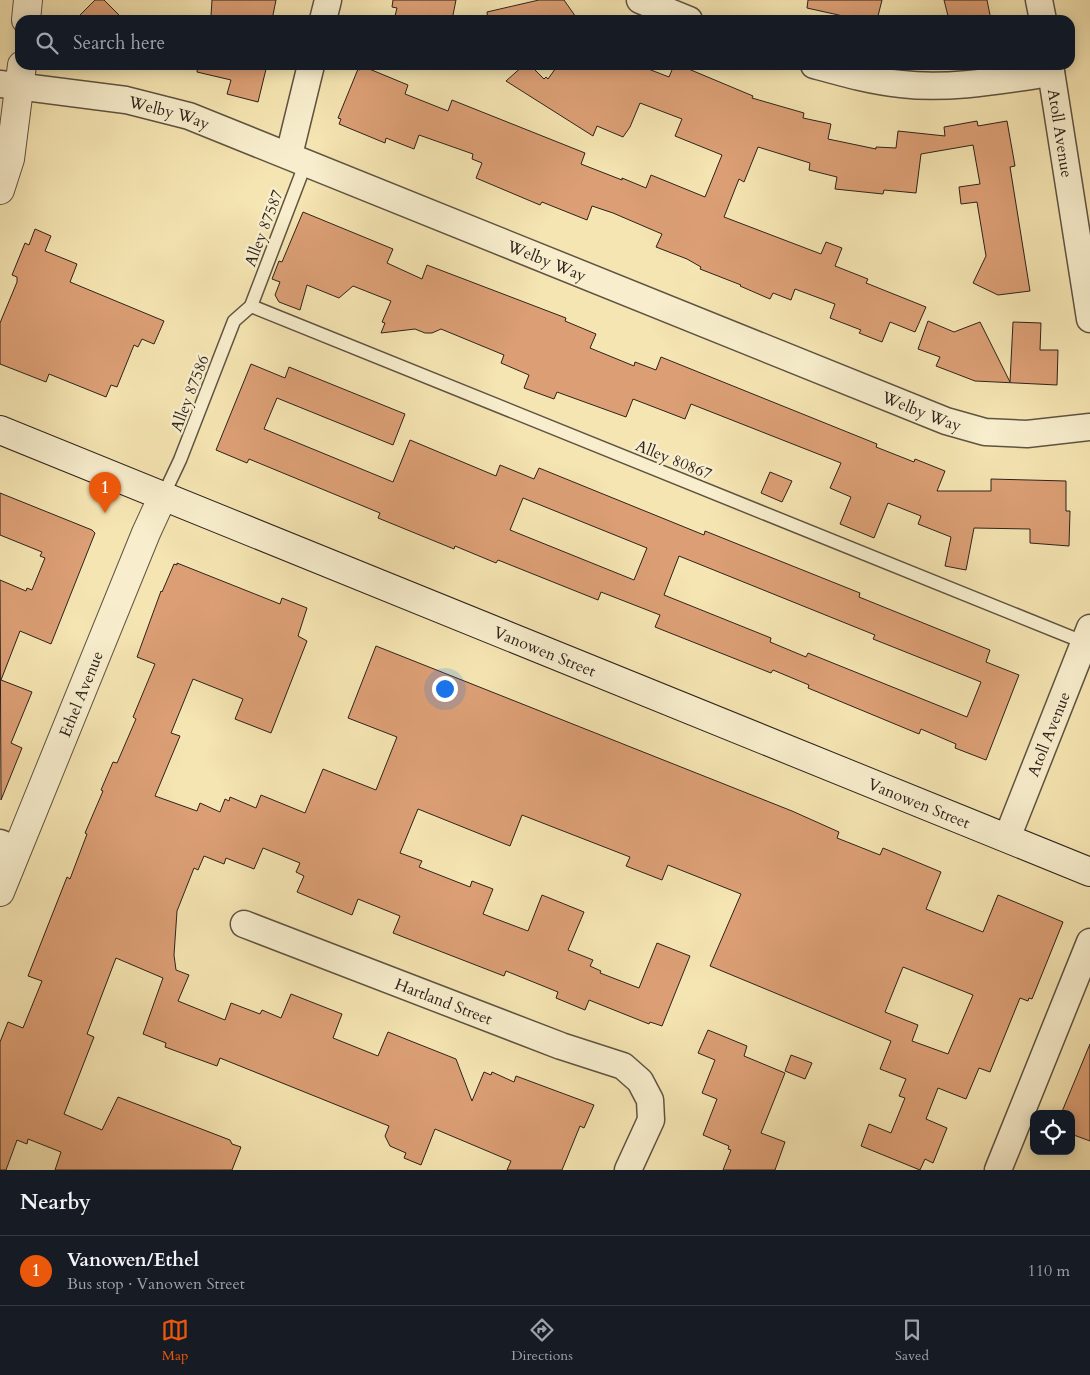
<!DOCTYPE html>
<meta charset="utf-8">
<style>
:root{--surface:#171b24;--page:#20242c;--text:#f1f3f6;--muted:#9ea1a6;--line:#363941;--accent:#ea580c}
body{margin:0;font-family:Cardo,serif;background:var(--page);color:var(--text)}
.controls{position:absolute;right:15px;bottom:15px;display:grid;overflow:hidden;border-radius:10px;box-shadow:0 2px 12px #0003}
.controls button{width:45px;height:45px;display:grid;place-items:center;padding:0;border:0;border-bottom:1px solid var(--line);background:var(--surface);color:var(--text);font:25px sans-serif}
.you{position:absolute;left:444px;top:688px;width:18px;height:18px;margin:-12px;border:4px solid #fff;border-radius:50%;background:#1a73e8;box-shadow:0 0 0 8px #1a73e833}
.badge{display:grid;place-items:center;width:32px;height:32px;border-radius:50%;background:var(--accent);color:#fff;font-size:16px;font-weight:700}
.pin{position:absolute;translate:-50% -41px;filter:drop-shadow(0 1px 2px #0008)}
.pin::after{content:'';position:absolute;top:26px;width:18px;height:15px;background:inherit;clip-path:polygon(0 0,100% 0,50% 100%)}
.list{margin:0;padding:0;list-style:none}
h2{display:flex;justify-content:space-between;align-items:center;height:65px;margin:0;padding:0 20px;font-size:21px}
h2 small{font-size:16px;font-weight:400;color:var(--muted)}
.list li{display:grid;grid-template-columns:32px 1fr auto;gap:15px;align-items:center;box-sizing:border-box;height:70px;padding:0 20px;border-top:1px solid var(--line)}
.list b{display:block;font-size:19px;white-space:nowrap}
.list p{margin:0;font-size:16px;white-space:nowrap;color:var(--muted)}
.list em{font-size:16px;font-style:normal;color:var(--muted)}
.icon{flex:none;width:28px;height:28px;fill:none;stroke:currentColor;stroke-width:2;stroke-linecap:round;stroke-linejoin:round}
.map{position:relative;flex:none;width:1090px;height:1170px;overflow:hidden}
.search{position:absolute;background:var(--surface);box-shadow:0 2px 12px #0003;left:15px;right:15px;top:15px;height:55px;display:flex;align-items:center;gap:12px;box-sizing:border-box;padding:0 18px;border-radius:15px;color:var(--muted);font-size:19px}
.sheet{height:135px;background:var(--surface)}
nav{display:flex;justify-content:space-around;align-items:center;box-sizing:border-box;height:70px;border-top:1px solid var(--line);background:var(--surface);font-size:14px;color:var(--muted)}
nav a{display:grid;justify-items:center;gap:2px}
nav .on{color:var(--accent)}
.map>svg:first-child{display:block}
</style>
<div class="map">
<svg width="1090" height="1170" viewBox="0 0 1090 1170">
<rect width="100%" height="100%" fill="#f5e5b2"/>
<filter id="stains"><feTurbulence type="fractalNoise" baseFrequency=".004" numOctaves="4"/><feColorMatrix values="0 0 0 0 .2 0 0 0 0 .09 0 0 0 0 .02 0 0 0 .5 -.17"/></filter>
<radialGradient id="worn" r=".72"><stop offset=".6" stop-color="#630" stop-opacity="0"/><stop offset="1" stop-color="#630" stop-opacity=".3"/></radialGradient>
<g fill="#dc9f75" stroke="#2d221c" fill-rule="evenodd">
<path d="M95,0H104L124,20H75Z"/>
<path d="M212,0H276L272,20H230L211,16Z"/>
<path d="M393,0H456L452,20L429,16L428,20H394L397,8L392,7Z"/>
<path d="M539,0H564L578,20H488L487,12Z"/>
<path d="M808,0H882L877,20H851L852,18L807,8Z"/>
<path d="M944,0H987L991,20H949Z"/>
<path d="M198,65H267L258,102L227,94L231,80L197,72Z"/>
<path d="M524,65H530L544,79L546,77L548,79L558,65H638L669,77L674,65H679L753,96L752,98L804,113L803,118L831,124L828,139L876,149V147L896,148L898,131L945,136L944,127L977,121L978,126L1007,121L1015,166L1010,167L1030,291L998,295L973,283L986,256L977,202L961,204L959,187L980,184L973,145L921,154L916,193L884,190L883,194L835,189L837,177L809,170L810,163L758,147L744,182L739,179L724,217L821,254L826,242L842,248L835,266L868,279L866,283L926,307L915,332L890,322L882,342L859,333L861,330L830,318L835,304L795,289L791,300L773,293L770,299L740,286L741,285L700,269L701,267L687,259L656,247L662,234L613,213L592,206L587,220L542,202L540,205L476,178L482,163L472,159L473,154L419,135L414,149L386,138L385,143L339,124L341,119L338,118L358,69L360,70L362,66L408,85L405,94L448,111L452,100L585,153L581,164L622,180V178L646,188L651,175L705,197L722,155L675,136L682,119L640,103L630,127L623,137L597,126L593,136L506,81Z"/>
<path d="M303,212L393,249L387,263L422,279L427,265L566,318L565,321L596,334L590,348L634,366L635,362L656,370L661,357L877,444L876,447L914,462L915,459L945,471L937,491H991V479L1066,481V511H1070L1069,546L1030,543V529L974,528L966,570L945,566L951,537L918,524L921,516L888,503L874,538L840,524L851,497L830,488L841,463L691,404L685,419L633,399L626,417L557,392L554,399L524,388L529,375L501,363L504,355L441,329L432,333H425L415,329L381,333L385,323L382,322L391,301L353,286L339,298L307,285L300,310L279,302L275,295L280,282L272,279L279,261L282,262Z"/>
<path d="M35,229L51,236L45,251L77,264L70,282L164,321L154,344L142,339L138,347L134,345L117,387L111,385L106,397L49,374L46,382L0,364V323L17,282V277L12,275L25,243L29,245Z"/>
<path d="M928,321L954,332L980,322L1010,382L1013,322L1041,323L1040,350H1058L1057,385L975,381L936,366L940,357L918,349Z"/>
<path d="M251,364L285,378L289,367L405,414L393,445L277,398L264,429L393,482L410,440L496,476L500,465L534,479L539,468L704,535L705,531L860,593L859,597L990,650L986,662L1019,675L986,760L955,748L956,744L921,729L919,734L808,688L809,685L773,670L771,673L655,627L660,615L601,592L598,600L498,560L496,563L455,546L454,549L378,518L380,513L249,459L247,463L216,450ZM523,498L647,548L634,580L510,530ZM679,556L875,635L873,639L981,682L967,717L808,653L806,657L770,642L771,638L664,595Z"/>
<path d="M770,472L792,481L782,502L761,493Z"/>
<path d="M0,493L92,530L95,533L51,644L20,631L1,680L32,692L11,743L22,748L1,800L0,580L26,591L27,588L32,590L45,558L40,556L42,552L0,535Z"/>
<path d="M177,563L280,604L282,598L307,608L298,636L307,641L271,733L235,719L243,699L193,679L171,733L180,736L155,796L197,811L200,803L220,812L225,799L229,801L230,797L256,808L261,795L305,813L323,769L376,790L397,737L348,718L376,646L792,811L839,832L837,838L880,855L883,848L941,872L926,909L983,932L998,895L1063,922L1032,999L1029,998L1028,1001L1020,998L990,1072L979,1068L966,1099L938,1088L926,1119L947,1128L933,1163L925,1159L920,1170L861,1146L869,1124L891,1133L905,1098L899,1096L906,1079L880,1069L891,1041L710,966L741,894L668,865L662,880L626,866L630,857L522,815L510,846L418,809L400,853L422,861L419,867L470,887L472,881L493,889L483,914L528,931L542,895L584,912L568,950L593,960L590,966L601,971L600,973L639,988L657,943L690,956L662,1026L650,1022L649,1024L589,1000L585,1010L556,998L558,992L506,971L504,976L393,933L400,916L358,899L352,915L297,892L304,876L296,872L300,863L263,848L254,869L226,858L224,864L204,856L198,870L194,868L177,911L174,955L176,970L189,975L178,1001L225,1020L231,1003L260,1014L262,1010L281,1018L291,994L342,1014L333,1038L378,1056L388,1032L456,1059L472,1101L484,1072L491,1075L492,1072L514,1082L516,1076L594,1105L584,1128L580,1126L562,1170H507L511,1161L435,1129L421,1165L404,1158L406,1153L390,1146L385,1136L389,1126L220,1058L217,1066L165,1047L166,1043L143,1034L163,978L116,958L87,1034L94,1037L64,1114L102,1130L118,1097L230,1140L232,1144L241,1147L232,1170H55L61,1152L28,1139L27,1144L17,1140L6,1170H0V1042L8,1022L23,1028L42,981L28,976L67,877L70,879L87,834L85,833L103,791L101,790L113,762L117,763L136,719L133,717L155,664L137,657L161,591L162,592L174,564L177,565ZM903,967L973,995L948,1054L912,1041L918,1025L885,1012Z"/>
<path d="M708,1030L747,1046L744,1056L785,1073L761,1133L785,1142L775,1170H723L731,1150L728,1149L729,1146L703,1135L717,1099L702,1093L715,1060L698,1053Z"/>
<path d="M1090,1044V1141L1071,1134V1114H1061Z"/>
<path d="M791,1055L812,1063L805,1079L785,1071Z"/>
</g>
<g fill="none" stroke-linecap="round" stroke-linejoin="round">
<defs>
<g id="service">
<path d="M251,306L1088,644"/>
<path d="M163,496L180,460L234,321L251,306L306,162"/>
</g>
<g id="minor">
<path d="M640,0L689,20"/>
<path d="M1039,0L1043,20"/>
<path d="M323,20L328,0"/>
<path d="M814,65C843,73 871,81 901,84C949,90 1003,80 1051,73"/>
<path id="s1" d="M1050,65L1090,319"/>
<path id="s2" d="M0,84L126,100L189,116L946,421L985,432L1027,434L1090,427"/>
<path d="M289,155L311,65"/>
<path id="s3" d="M1007,838L1090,628"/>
<path d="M0,843L17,850"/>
<path id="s4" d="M244,924L561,1046L623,1066L640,1081L650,1100L651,1120L628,1170"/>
<path d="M998,1170L1090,942"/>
</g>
<g id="tertiary">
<path d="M26,20L28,0"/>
<path d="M0,190L10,159L22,65"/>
<path id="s5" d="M0,892L146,533L163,496"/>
</g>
<g id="secondary">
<path id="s6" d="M0,430L1090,872"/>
</g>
</defs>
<use href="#service" stroke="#5f5342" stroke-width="15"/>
<use href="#minor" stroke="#5f5342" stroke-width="29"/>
<use href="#tertiary" stroke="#5f5342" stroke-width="30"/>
<use href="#secondary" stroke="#2d221c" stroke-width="30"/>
<use href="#service" stroke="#f8eecd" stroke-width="12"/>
<use href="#minor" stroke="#f8eecd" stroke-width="26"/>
<use href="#tertiary" stroke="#f8eecd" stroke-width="28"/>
<use href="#secondary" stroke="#f8eecd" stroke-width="28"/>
</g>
<g text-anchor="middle" stroke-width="5" stroke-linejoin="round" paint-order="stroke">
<g font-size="16" fill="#2d221c" stroke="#f8eecd">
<text dy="6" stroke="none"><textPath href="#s2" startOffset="172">Welby Way</textPath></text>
<text dy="6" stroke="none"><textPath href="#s1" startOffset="69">Atoll Avenue</textPath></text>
<text transform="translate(263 228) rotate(-69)" y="6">Alley 87587</text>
<text dy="6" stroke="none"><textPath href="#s2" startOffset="578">Welby Way</textPath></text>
<text transform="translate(189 393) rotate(-69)" y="6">Alley 87586</text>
<text dy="6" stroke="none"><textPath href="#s2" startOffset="982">Welby Way</textPath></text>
<text transform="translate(674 459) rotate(22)" y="6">Alley 80867</text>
<text dy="6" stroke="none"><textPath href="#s6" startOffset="588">Vanowen Street</textPath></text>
<text dy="6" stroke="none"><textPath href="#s5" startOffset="214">Ethel Avenue</textPath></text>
<text dy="6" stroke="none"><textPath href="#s3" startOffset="112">Atoll Avenue</textPath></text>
<text dy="6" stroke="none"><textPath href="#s6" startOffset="992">Vanowen Street</textPath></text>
<text dy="6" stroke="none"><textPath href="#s4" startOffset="214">Hartland Street</textPath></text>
</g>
</g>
<rect width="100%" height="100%" filter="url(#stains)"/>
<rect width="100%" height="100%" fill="url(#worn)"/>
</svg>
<div class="controls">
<button><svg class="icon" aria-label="locate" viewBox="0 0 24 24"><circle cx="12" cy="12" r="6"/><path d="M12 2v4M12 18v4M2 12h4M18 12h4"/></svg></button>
</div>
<div class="you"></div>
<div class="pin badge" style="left:105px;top:513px">1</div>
<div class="search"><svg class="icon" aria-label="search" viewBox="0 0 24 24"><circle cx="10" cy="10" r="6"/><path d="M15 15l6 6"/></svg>Search here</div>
</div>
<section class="sheet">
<h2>Nearby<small></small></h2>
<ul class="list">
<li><span class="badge">1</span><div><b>Vanowen/Ethel</b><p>Bus stop · Vanowen Street</p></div><em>110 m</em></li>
</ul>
</section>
<nav>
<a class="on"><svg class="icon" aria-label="map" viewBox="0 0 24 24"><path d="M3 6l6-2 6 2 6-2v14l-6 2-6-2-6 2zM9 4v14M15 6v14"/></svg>Map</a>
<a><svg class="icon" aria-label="directions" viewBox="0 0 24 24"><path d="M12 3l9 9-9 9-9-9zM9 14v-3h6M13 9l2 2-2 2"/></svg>Directions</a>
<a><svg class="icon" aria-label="saved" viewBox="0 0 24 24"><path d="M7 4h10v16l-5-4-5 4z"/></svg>Saved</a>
</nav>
